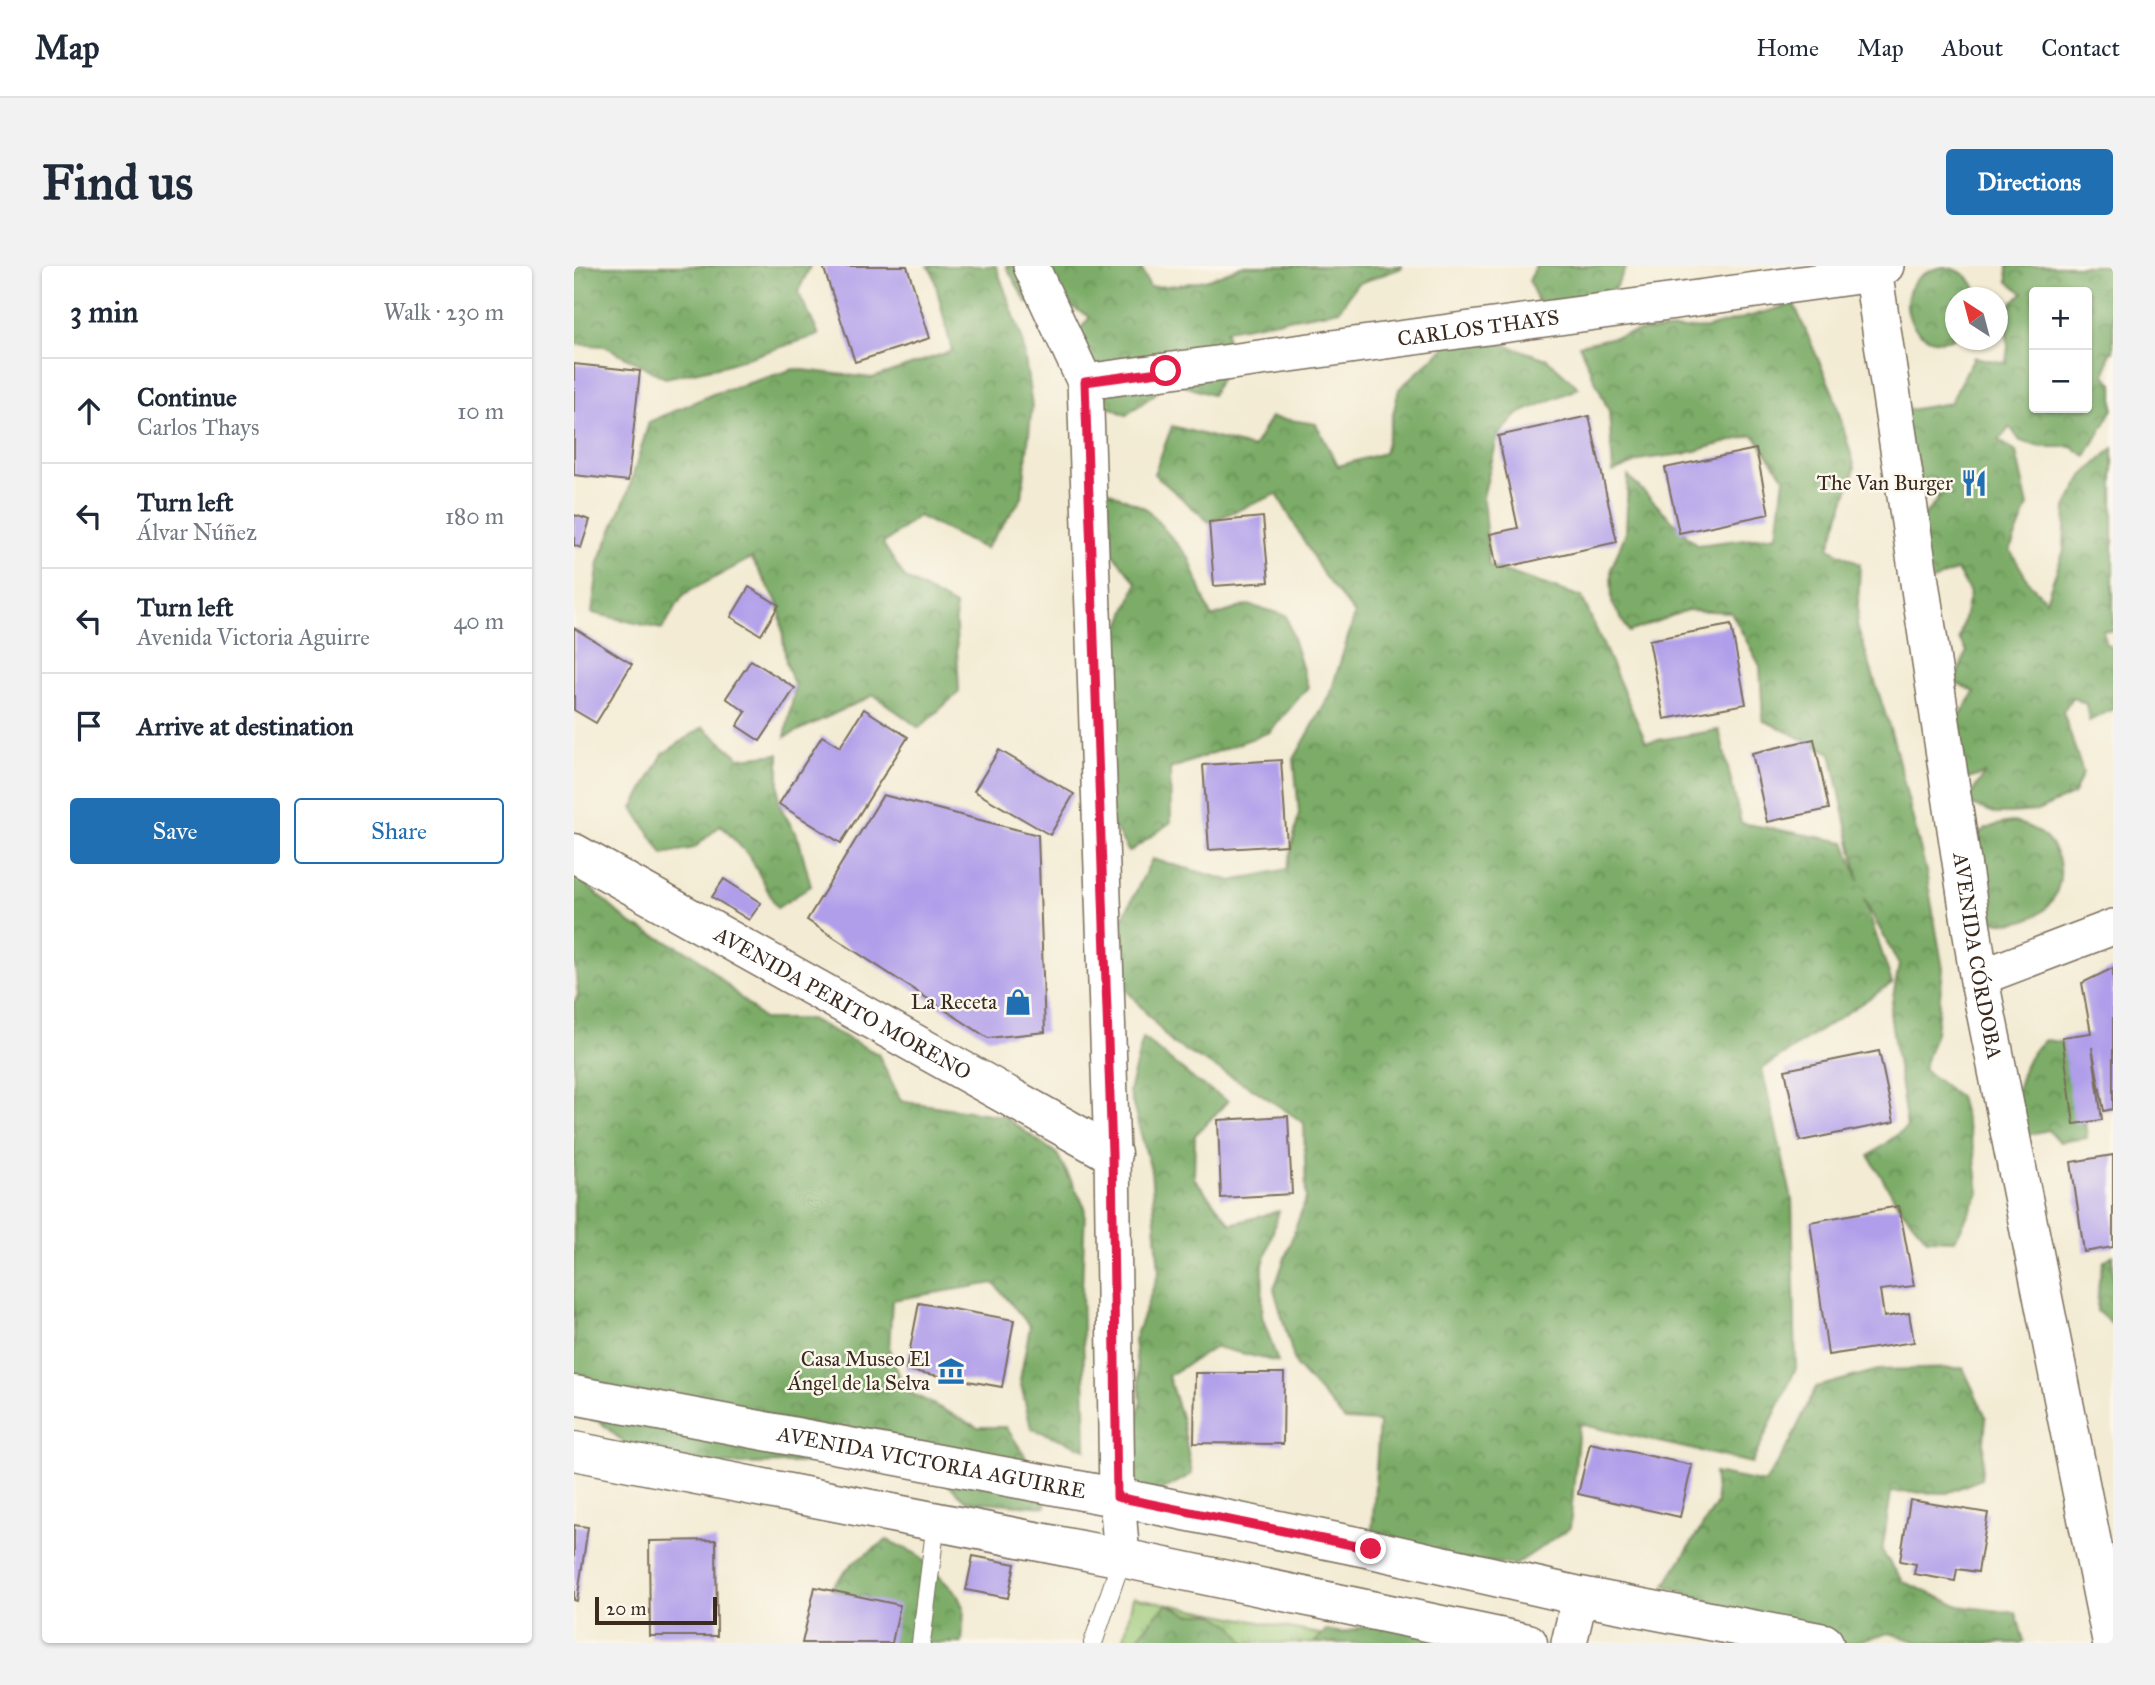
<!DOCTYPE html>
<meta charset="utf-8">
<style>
:root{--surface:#fff;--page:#f2f2f3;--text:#1f2937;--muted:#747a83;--line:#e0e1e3;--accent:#1f6fb2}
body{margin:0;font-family:"IM FELL Great Primer",serif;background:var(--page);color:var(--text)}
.controls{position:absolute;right:21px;top:21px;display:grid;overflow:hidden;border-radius:7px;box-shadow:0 2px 5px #0004}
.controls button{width:63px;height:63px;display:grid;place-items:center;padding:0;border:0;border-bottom:2px solid var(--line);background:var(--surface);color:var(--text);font:35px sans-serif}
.compass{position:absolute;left:1371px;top:21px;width:63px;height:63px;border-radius:50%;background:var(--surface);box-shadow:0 2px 5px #0004;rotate:324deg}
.scale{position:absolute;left:21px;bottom:18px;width:122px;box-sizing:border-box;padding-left:7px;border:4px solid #3b2a1e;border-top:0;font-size:19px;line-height:24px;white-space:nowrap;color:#3b2a1e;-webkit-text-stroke:5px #fbf7ec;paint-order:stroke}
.stop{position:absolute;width:21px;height:21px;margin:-16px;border:5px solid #e11d48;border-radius:50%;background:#fff}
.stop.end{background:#e11d48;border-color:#fff;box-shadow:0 2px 7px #0008}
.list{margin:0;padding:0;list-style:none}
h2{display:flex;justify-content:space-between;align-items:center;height:91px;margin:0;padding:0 28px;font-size:30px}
h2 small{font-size:23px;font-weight:400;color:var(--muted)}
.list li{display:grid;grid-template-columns:46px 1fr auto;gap:21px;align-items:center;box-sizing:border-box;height:105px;padding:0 28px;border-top:2px solid var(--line)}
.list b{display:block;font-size:26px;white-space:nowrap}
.list p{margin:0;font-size:23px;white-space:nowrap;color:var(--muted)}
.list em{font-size:23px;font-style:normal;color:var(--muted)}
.actions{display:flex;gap:14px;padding:21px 28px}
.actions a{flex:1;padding:16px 0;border:2px solid var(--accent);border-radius:7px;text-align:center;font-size:24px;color:var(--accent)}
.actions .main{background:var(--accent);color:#fff}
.icon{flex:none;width:38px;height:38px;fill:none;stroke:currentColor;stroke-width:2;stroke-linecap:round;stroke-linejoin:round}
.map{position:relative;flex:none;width:1539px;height:1377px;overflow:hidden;border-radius:7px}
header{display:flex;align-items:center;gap:42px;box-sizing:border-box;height:98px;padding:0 35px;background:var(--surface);border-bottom:2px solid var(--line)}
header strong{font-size:33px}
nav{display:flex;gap:38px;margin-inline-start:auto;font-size:24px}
.intro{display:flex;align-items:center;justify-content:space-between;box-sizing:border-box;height:168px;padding:0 42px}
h1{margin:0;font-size:49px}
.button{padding:18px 32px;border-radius:7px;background:var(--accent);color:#fff;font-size:24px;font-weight:700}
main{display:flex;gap:42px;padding:0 42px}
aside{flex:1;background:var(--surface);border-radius:7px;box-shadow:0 2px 5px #0004}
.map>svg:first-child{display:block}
</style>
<header>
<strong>Map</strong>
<nav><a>Home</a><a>Map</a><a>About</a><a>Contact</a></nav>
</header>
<div class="intro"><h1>Find us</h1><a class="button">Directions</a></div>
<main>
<aside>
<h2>3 min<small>Walk · 230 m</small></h2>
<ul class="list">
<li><svg class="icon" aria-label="ahead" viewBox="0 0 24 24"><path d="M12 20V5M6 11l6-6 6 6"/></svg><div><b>Continue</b><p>Carlos Thays</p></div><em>10 m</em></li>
<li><svg class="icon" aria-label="left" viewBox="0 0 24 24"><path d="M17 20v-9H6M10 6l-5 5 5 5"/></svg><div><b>Turn left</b><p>Álvar Núñez</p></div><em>180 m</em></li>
<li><svg class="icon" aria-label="left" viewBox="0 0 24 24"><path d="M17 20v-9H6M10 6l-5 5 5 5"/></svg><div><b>Turn left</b><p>Avenida Victoria Aguirre</p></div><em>40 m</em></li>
<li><svg class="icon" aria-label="arrive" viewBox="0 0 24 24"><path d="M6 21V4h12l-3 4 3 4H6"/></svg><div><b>Arrive at destination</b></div></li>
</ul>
<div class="actions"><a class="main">Save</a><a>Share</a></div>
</aside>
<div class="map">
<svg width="1539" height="1377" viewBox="0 0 1539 1377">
<defs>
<pattern id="grass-tufts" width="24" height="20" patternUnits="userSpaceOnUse" patternTransform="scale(1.75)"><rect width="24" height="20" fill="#9ac876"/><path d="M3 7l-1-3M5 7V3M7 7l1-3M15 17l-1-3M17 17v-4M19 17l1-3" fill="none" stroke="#7fa360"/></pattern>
<pattern id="forest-crowns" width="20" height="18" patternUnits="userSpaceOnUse" patternTransform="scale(1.75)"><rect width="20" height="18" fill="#7bac67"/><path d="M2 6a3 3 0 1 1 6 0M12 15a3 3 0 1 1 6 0" fill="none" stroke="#668c54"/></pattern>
</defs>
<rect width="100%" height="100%" fill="#fbf7ec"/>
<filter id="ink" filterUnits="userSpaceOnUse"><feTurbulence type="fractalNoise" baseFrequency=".0143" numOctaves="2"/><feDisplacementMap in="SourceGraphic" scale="14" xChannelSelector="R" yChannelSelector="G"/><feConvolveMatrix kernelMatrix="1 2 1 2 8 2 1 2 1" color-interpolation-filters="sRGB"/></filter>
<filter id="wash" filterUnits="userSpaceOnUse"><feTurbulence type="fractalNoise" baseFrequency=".00686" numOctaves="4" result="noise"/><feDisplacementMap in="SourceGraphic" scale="28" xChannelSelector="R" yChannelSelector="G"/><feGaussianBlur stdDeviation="1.57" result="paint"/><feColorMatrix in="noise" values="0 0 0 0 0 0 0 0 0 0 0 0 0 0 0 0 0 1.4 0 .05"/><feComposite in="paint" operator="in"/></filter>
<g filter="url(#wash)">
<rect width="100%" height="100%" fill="#f3ebd3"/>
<path fill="url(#grass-tufts)" stroke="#6a794a" stroke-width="2" d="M559,1331L791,1377H549Z"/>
<g fill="url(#forest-crowns)" stroke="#5b6b42" stroke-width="2" fill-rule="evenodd">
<path d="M0,0H236L224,26L245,69L148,100L91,112L31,80L0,78Z"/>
<path d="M353,0H422L448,72L458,140L448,232L411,283L344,250L309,278L331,312L381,340L385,426L345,462L300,429L211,471L221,422L212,396L205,339L177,292L110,328L88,363L18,347L25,295L54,226L75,156L139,128L220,103L298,112L378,85L359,7Z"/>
<path d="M432,0H566L576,21C609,20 638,15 667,0H827L828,2L783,18L765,44L652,64L654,97L638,129L611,120L592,106L582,127L552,149L512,130L494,78L516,51L500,42L453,37Z"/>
<path d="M962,0H1053L1041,22L1007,61L972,54L955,15Z"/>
<path d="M1433,0H1539V85H1536L1531,109L1539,117V143L1512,190L1498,181H1467L1446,175L1436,161L1425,174L1442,186L1454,240L1436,284L1456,318L1472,334L1490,284L1492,241L1509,210L1539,182V365L1529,364L1531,377L1539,382V443L1515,455L1512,438L1498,431L1489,446L1509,507L1500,528L1463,545L1423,548L1392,537L1410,508L1388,515L1375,467L1401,426L1380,416L1393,385L1385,373L1396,327L1383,304L1348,319L1335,268L1366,231L1327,221L1316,147L1376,137L1400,91L1432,97L1434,81L1431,43L1449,27L1434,16ZM1460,26H1513V142H1460Z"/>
<path d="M1370,1C1389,4 1400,13 1405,31L1381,32V72C1331,90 1309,9 1370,1Z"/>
<path d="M1220,38L1259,127L1281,202L1255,282L1286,298L1283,359L1319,472L1352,606L1369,703L1362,766L1349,803L1385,831L1400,885L1405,927L1381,974L1353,973L1325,940L1295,890L1333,861L1316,747L1325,699L1290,633L1318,717L1188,803L1218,933L1222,1102L1178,1197L1005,1158L996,1262L941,1299L797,1283L805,1156L771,1154L722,1100L700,1023L732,932L730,857L681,824L598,777L550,721L548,654L578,593L658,615L713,603L725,547L720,493L756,429L781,348L750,310L703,228L635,256L580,208L598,160L679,182L697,151L742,158L764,200L810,187L825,123L889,65L973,93L1005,122L944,148L924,170L909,231L915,300L1008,331L1072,476L1145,464L1167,557L1271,576L1285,615L1257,487L1189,454L1186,400L1157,346L1113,344L1055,366L1038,337L1037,303L1052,266L1054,210L1123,279L1203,269L1210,212L1180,169L1110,188L1070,193L1039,206L1035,145L1005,79L1067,65L1133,62Z"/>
<path d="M515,216L573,243L615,292L637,351L674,339L712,349L734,421L696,466L596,503L597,556L555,586L526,537L522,420L563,317L516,260Z"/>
<path d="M129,461L166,492L205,488V538L225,574L237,620L203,642L176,591L147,559L120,582L89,588L59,542L89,488Z"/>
<path d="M1439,556C1519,573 1489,679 1411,652L1394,577C1408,563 1419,558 1439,556Z"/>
<path d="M0,608L57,658L121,689L189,753H236L304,788L327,835L429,850L483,888L511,941L508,1025L512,1183L457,1162L446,1114L456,1060L420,1017L318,1034L315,1083L331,1124L403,1161H432L469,1217L472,1241L393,1235L347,1195L294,1165L251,1196L77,1200L25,1155L0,1150V736L4,729L0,690Z"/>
<path d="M569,772L622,815L654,835L621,869L620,912L657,958L705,945L689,999L688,1050L704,1096L642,1081L594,1110L608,1154L618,1208L567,1236L556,1192L567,1135L560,1074L585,1006L577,904L555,825Z"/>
<path d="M1471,774L1501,778L1513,872L1485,876L1474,864L1449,870L1437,850C1444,824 1448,789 1471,774Z"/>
<path d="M1539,989V1059L1523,1045L1525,1014L1530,995Z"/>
<path d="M1389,1102L1412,1151L1407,1213L1373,1227L1317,1226L1308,1286L1330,1316L1385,1340L1442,1347L1450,1375L1446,1377H1347L1315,1367L1279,1377H1260L1146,1340L1091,1319L1143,1237L1140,1207L1191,1217L1216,1176L1242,1121L1304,1104Z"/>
<path d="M313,1274L343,1288L383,1328L390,1343L388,1377H316L302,1344L257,1322L278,1298Z"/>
<path d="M593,1338L615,1348H639L659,1360L671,1377H559L583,1348Z"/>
<path d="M821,1357L876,1377H740L752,1364L768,1367L785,1362Z"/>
</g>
<g id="blocks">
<g fill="#b09eea">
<path d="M249,0H333L356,72L281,96Z"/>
<path d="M0,98L66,105L54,215L0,209Z"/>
<path d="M1015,150L1043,276L923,303L916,268L944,262L924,170Z"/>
<path d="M1182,183L1195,248L1105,267L1091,202Z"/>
<path d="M0,249L16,254L7,282L0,279Z"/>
<path d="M689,251L695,316L640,320L635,256Z"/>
<path d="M175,321L205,339L187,369L157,351Z"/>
<path d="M1157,359L1172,438L1090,453L1075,374Z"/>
<path d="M0,362L58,398L22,457L0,444Z"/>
<path d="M177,394L221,422L186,475L163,460L172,446L152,432Z"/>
<path d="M290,443L334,471L267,577L205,538L248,470L266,481Z"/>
<path d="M1240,473L1255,543L1193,556L1178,487Z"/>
<path d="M425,484L500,528L476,569L400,525Z"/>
<path d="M707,494L713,579L635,584L629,499Z"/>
<path d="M309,529L464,569L471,766L414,772L233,654Z"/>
<path d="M150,613L187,637L175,654L138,631Z"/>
<path d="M1539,702V843L1530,845L1518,781L1528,854L1500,858L1488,771L1517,767L1508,717Z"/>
<path d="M1305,785L1320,856L1226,875L1211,804Z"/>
<path d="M714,850L718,928L647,932L644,854Z"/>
<path d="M1539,889V981L1510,986L1497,896Z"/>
<path d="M1325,940L1340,1020L1306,1024L1310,1051L1335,1047L1340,1076L1254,1089L1236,956Z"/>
<path d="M345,1037L440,1054L428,1121L332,1104Z"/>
<path d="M621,1107H710L709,1178L620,1177Z"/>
<path d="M1016,1177L1118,1199L1106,1251L1004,1228Z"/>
<path d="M1336,1234L1414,1247L1404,1306L1383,1303L1381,1315L1340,1308L1342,1298L1326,1295Z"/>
<path d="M0,1259L14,1261L3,1335L0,1334Z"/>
<path d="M142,1274L143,1370H76L75,1275Z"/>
<path d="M399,1290L441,1298L434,1332L392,1324Z"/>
<path d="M241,1321L326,1339L318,1377H228Z"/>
</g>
</g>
</g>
<g filter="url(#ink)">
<use href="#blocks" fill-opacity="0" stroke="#7b6e5d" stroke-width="2"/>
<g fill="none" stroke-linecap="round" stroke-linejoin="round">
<defs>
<g id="service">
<path d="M347,1377L362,1256"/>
<path d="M519,1377L548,1292"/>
</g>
<g id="minor">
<path d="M457,0L511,116L538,888L543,1231L548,1292"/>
<path id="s1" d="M511,116L1299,8L1312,0"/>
<path d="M1405,712L1539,661"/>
<path d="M995,1377L1006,1330"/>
</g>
<g id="secondary">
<path id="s2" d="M1298,0L1405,712L1538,1377"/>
<path id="s3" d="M0,587L538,888"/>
<path id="s4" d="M0,1129L567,1236L797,1283L1006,1330L1250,1377"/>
<path d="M0,1185L548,1292L954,1377"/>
</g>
</defs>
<use href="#service" stroke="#7b6e5d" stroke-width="20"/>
<use href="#minor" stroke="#7b6e5d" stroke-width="38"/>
<use href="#secondary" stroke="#7b6e5d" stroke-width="41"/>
<use href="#service" stroke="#fff" stroke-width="18"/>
<use href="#minor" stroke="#fff" stroke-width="35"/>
<use href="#secondary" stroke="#fff" stroke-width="38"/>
</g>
</g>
<g fill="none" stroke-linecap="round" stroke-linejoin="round" filter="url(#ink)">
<path stroke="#e11d48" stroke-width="9" d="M592,105L511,116L538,888L543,1231L797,1283"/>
</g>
<defs>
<symbol id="restaurant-bare" viewBox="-9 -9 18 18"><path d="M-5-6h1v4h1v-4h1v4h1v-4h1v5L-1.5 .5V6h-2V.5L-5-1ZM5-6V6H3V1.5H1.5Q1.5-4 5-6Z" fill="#1f6fb2" stroke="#fbf7ec" stroke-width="2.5" paint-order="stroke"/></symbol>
<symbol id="shop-bare" viewBox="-9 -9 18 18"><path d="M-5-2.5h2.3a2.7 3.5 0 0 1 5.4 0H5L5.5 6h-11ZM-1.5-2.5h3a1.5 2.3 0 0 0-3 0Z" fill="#1f6fb2" stroke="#fbf7ec" stroke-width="2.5" paint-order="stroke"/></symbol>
<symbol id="museum-bare" viewBox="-9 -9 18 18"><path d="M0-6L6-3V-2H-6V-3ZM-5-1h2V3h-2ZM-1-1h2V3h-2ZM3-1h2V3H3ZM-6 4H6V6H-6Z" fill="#1f6fb2" stroke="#fbf7ec" stroke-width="2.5" paint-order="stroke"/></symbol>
</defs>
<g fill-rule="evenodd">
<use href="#restaurant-bare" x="1381" y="198" width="38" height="38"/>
<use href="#shop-bare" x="425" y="717" width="38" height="38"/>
<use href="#museum-bare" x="358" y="1086" width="38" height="38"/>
</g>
<g text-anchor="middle" stroke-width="5" stroke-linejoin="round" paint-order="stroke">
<g font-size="21" fill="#3b2a1e" stroke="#fbf7ec">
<text dy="7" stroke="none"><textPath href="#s1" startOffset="397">CARLOS THAYS</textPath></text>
<text dy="7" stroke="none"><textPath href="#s2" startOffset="698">AVENIDA CÓRDOBA</textPath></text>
<text dy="7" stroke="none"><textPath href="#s3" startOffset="308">AVENIDA PERITO MORENO</textPath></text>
<text dy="7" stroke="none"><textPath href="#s4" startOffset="364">AVENIDA VICTORIA AGUIRRE</textPath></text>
</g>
<g font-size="21" fill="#3b2a1e" stroke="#fbf7ec" text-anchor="end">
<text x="1379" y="224">The Van Burger</text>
<text x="423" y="743">La Receta</text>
<text x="356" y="1100">Casa Museo El<tspan x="356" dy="24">Ángel de la Selva</tspan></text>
</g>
</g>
</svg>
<div class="controls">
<button>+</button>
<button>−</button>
</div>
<svg class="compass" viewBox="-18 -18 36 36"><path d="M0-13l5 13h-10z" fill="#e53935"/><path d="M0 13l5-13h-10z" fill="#747a83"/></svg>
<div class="scale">20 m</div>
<div class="stop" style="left:592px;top:105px"></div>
<div class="stop end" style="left:797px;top:1283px"></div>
</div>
</main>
